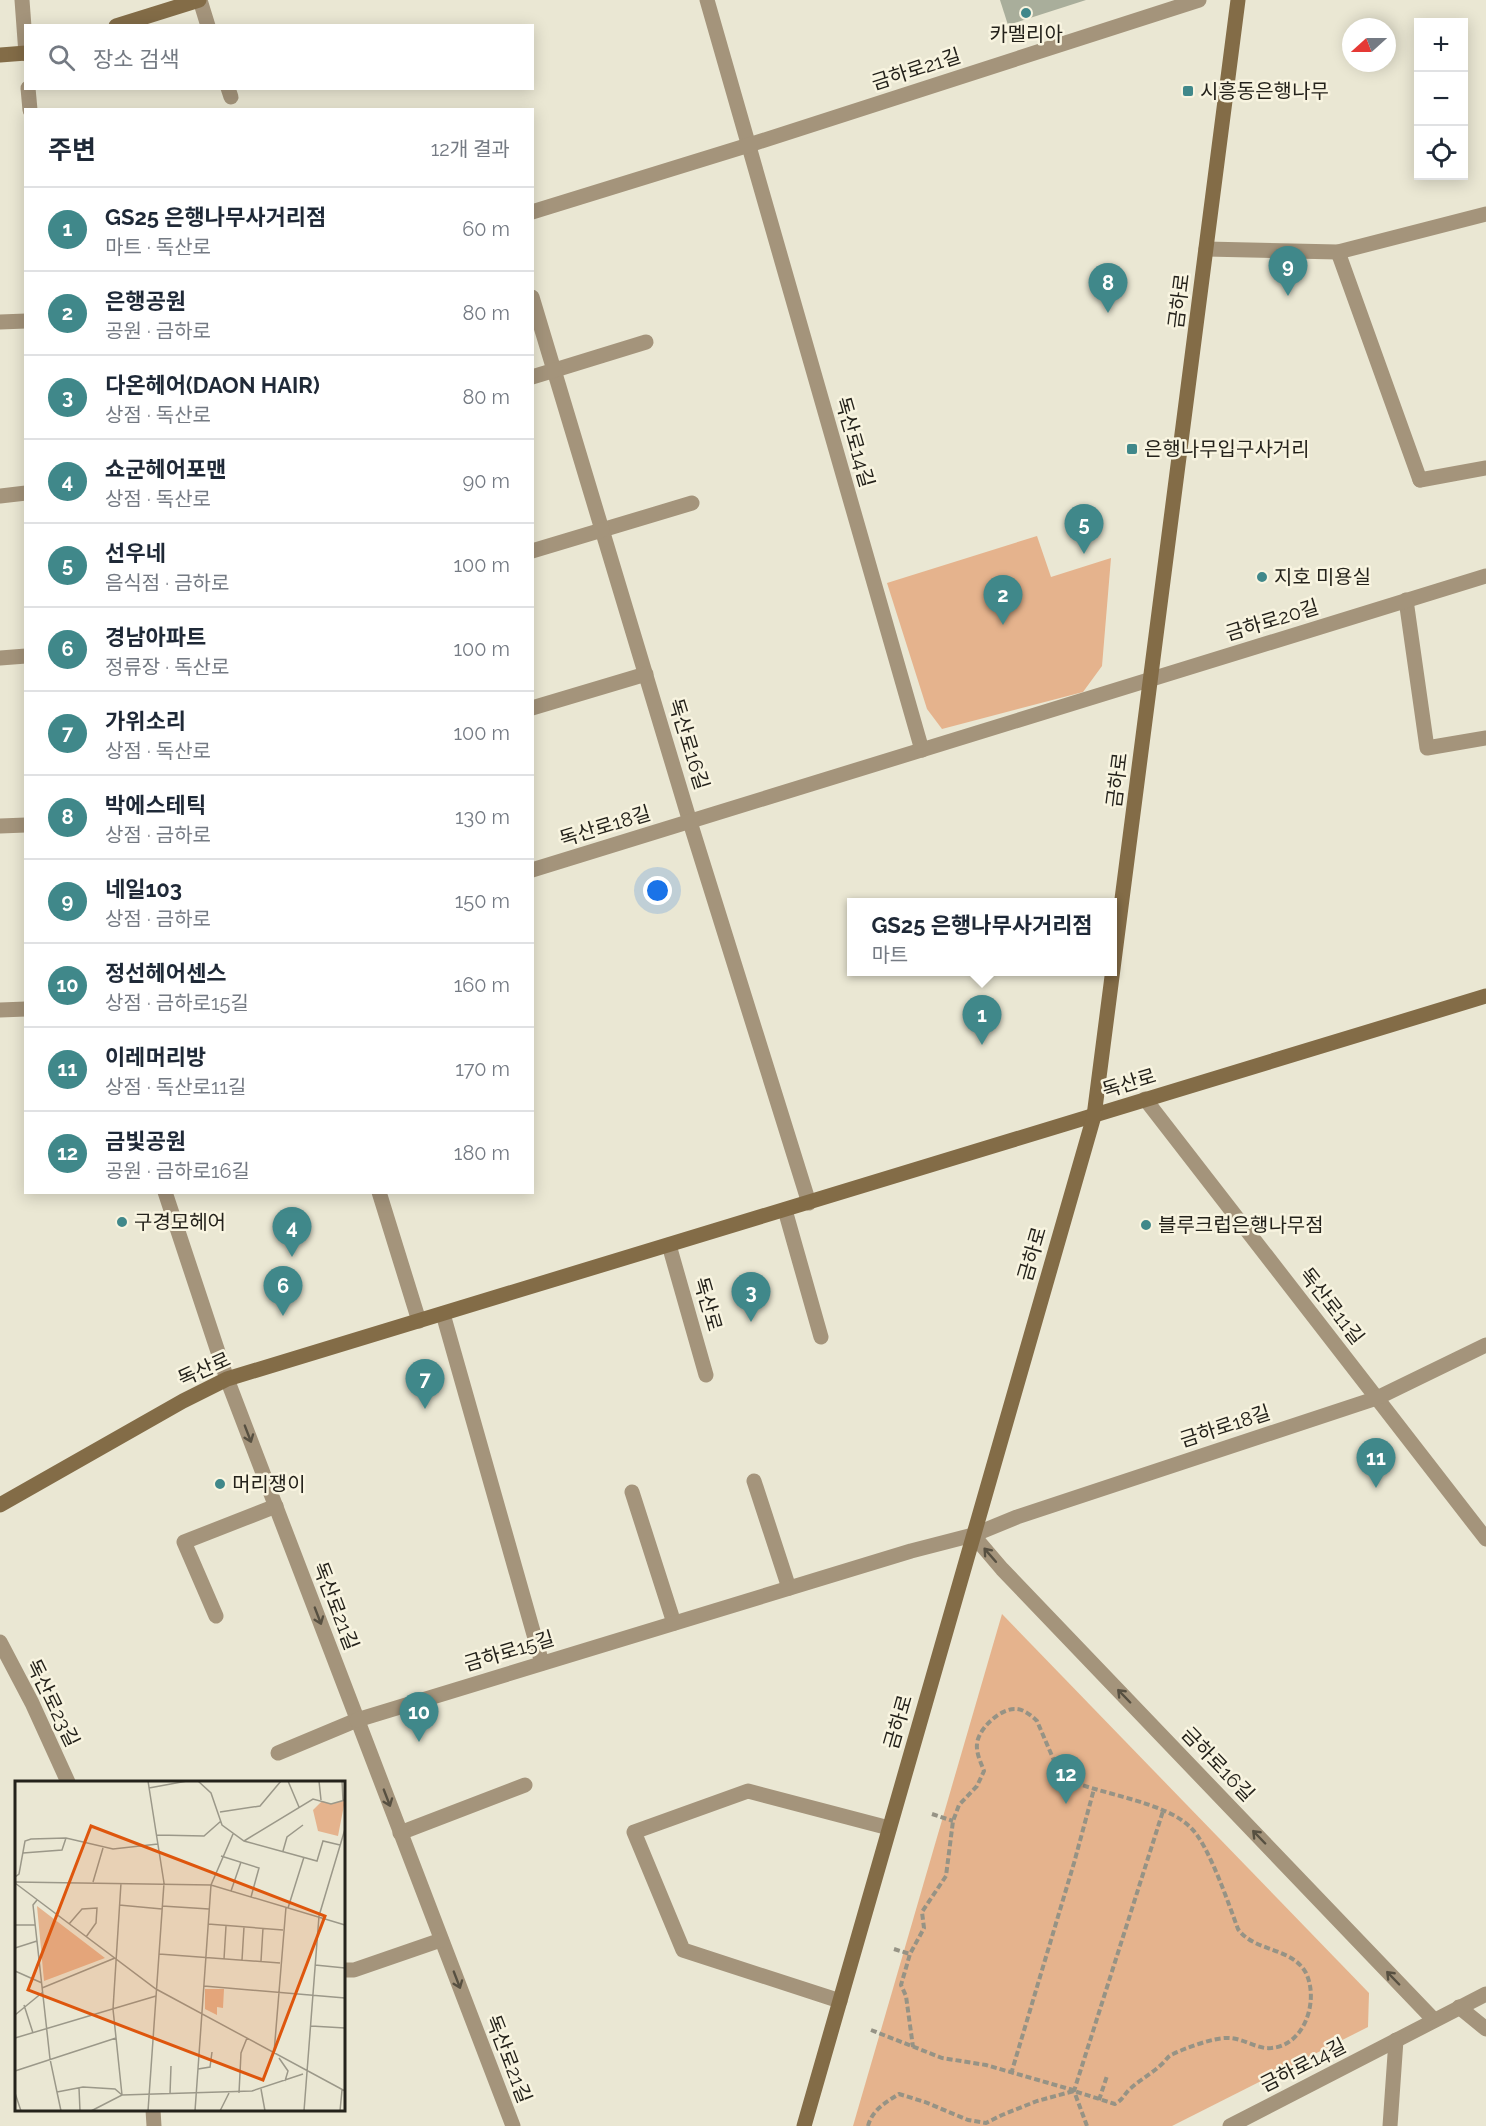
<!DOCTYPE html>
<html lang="ko">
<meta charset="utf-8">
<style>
:root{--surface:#fff;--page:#f2f2f3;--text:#1f2937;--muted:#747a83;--line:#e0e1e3;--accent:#40888a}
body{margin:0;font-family:Raleway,"Noto Sans KR",sans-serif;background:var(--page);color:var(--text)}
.controls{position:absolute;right:18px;top:18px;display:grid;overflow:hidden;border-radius:0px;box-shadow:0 3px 15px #0003}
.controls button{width:54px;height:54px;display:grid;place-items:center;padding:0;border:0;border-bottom:2px solid var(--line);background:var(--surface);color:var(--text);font:30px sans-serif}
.compass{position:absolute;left:1342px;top:18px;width:54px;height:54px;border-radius:50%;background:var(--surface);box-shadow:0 3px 15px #0003;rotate:249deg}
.you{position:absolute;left:658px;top:891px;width:21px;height:21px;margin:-15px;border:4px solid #fff;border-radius:50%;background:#1a73e8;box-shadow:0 0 0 9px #1a73e833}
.badge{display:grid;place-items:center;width:39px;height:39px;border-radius:50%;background:var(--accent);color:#fff;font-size:20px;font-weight:700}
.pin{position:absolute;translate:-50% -50px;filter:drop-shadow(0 2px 3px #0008)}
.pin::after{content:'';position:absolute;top:32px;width:21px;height:18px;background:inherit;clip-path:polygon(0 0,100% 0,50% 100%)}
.popup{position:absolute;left:847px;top:898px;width:270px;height:78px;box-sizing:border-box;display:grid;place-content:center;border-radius:0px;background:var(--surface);filter:drop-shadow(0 2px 4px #0005);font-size:20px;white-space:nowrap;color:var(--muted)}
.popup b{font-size:22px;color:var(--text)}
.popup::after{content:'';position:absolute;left:50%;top:100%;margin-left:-12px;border:12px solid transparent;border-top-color:var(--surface)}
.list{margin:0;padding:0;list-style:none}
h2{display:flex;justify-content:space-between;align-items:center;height:78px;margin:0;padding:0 24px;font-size:26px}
h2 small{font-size:20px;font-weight:400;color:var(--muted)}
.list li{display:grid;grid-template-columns:39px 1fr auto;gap:18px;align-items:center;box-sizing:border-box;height:84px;padding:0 24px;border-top:2px solid var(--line)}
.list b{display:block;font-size:22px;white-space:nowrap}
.list p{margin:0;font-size:20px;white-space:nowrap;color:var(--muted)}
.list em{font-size:20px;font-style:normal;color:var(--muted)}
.icon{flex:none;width:33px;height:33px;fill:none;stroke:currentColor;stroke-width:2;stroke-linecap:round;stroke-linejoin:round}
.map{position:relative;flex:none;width:1486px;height:2126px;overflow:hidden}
.search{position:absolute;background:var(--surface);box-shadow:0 3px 15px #0003;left:24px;top:24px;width:510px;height:66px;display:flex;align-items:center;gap:15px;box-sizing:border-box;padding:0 21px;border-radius:0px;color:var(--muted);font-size:22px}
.panel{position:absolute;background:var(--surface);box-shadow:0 3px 15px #0003;left:24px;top:108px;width:510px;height:1086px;border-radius:0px}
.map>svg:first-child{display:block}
</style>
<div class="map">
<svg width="1486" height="2126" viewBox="0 0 1486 2126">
<rect width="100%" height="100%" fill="#eae7d3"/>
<g fill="#e5b38d">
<path d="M1037,536L1051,577L1111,558L1102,666L1083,692L942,729L927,709L887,583Z"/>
<path d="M1002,1614L1369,1993L1368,2027L1172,2126H853Z"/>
</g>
<path fill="#a9ae9b" d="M1000,0H1086L1008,25Z"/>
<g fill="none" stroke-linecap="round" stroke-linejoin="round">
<g stroke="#969385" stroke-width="4" stroke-dasharray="6 3" stroke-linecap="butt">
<path d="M932,1814L953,1821"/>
<path d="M894,1949L910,1954"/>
<path d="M871,2030L942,2058L986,2065L1073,2090"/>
<path d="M1011,2074L1074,1863L1094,1789"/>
<path d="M1099,2100L1107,2076"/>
<path d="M868,2126C872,2110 886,2102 899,2094L925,2102L968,2120L986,2123L1002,2115L1037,2101L1074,2091L1115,2104C1123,2100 1124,2094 1131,2088C1141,2079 1153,2073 1163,2063C1167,2059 1168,2056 1173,2054C1186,2048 1212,2038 1226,2038C1239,2037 1252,2046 1265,2048C1303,2051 1320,2002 1306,1973C1292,1947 1254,1952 1238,1929C1229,1905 1209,1846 1192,1829C1167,1801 1096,1794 1061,1777L1037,1721C1032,1716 1025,1710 1017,1709C1001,1707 978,1729 977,1744C976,1753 981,1763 984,1771L977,1786L959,1805L953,1821L946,1876L922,1912L924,1928L910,1954L901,1985L906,1996L913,2047"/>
<path d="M1087,2126L1074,2091L1163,1811"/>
</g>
<g stroke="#a4947b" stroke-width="15">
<path d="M200,0L208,26"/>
<path d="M228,88L231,97"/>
<path d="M1338,252L1420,480"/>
<path d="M555,370L646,342"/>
<path d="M0,496L26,493"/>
<path d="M602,530L692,503"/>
<path d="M1406,600L1427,748L1486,738"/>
<path d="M785,1210L821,1337"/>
<path d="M669,1245L706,1375"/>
<path d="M754,1481L789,1588"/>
<path d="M632,1492L674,1623"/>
<path d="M216,1616L184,1542L276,1506"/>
<path d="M278,1753L357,1720"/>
<path d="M400,1833L525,1785"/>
</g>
<g stroke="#a4947b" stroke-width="15">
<path d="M22,0L26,54"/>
<path d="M707,0L922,750"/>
<path d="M28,88L30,110"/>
<path d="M532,212L749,145L1199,0"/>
<path d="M1206,249L1338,252L1486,214"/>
<path d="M532,297L690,822L809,1203"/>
<path d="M0,322L26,321"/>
<path d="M532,377L555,370"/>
<path d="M1420,480L1486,468"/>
<path d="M532,551L602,530"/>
<path d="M0,658L26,656"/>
<path d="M532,708L646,674"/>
<path d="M0,826L26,825"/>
<path d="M532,870L1486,576"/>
<path d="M0,1010L26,1009"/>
<path d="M1145,1099L1486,1539"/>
<path d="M165,1192L227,1379L513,2126"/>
<path d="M379,1192L419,1321"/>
<path d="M443,1314L542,1663"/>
<path d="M973,1535L1002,1569L1434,2020"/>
<path d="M0,1642L32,1703L68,1782"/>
<path d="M357,1720L911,1551L973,1535L1017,1517L1377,1398L1486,1345"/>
<path d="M344,1970H354L441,1940"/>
<path d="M840,2001L683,1950L634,1832L748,1791L889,1828"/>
<path d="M1459,2007L1486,2029"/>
<path d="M153,2110L154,2126"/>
<path d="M1230,2126L1486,1994"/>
<path d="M1390,2126L1396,2040"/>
</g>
<g stroke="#836c47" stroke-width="15">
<path d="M116,26L199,0"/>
<path d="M0,55L26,53"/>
<path d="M0,1505L183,1401L227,1379L1486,996"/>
<path d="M804,2126L1094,1116L1238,0"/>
</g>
</g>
<defs><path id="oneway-shaft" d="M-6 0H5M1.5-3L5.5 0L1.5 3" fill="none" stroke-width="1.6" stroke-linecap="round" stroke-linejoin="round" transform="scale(1.5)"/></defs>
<g stroke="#575041">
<use href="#oneway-shaft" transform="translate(248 1434) rotate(69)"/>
<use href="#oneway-shaft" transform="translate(990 1555) rotate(-131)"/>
<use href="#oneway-shaft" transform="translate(318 1616) rotate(69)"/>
<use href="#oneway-shaft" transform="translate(1124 1696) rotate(-134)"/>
<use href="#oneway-shaft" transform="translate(387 1798) rotate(69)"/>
<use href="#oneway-shaft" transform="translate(1259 1837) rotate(-134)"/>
<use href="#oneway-shaft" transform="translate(1393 1978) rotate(-134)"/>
<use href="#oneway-shaft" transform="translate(457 1980) rotate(69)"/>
</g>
<g fill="#40888a" stroke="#f8f4e0" stroke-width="2">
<circle cx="1026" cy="13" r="6"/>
<rect x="1182" y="85" width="12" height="12" rx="3"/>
<rect x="1126" y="443" width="12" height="12" rx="3"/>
<circle cx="1262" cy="577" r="6"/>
<circle cx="122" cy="1222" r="6"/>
<circle cx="1146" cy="1225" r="6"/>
<circle cx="220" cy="1484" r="6"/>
</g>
<g text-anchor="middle" stroke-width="5" stroke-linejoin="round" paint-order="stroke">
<g font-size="20" fill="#24221b" stroke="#f8f4e0" text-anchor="start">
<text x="1026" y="41" text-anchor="middle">카멜리아</text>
<text x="1200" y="98">시흥동은행나무</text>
<text x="1144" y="456">은행나무입구사거리</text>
<text x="1274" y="584">지호 미용실</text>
<text x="134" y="1229">구경모헤어</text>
<text x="1158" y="1232">블루크럽은행나무점</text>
<text x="232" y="1491">머리쟁이</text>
</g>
<g font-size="20" fill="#24221b" stroke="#f8f4e0">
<text transform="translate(916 69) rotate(-18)" y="7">금하로21길</text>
<text transform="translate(1179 301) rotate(-83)" y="7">금하로</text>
<text transform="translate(855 442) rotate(74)" y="7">독산로14길</text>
<text transform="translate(1272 620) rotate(-17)" y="7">금하로20길</text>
<text transform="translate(689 744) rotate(73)" y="7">독산로16길</text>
<text transform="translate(1117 780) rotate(-83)" y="7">금하로</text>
<text transform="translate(605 826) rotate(-17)" y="7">독산로18길</text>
<text transform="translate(1129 1083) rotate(-17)" y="7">독산로</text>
<text transform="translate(1032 1254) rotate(-74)" y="7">금하로</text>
<text transform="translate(708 1304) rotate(74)" y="7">독산로</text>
<text transform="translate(1332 1306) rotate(52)" y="7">독산로11길</text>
<text transform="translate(204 1369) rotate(-24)" y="7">독산로</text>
<text transform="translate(1225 1426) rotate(-18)" y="7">금하로18길</text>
<text transform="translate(336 1606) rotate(69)" y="7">독산로21길</text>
<text transform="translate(509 1651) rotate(-17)" y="7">금하로15길</text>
<text transform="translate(53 1703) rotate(64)" y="7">독산로23길</text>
<text transform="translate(898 1722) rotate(-74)" y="7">금하로</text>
<text transform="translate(1218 1764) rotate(46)" y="7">금하로16길</text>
<text transform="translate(509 2059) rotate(69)" y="7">독산로21길</text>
<text transform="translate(1303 2065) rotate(-27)" y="7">금하로14길</text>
</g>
</g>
<g transform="translate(15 1781)">
<rect width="330" height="330" fill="#eae7d3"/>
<path d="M330,19L323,55L303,50L298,29L307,20L316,23ZM22,125L90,177L29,200ZM190,208H209L208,227L202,226V234L190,228Z" fill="#e5b38d"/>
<path fill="none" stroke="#9b9889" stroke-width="1.5" d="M183,0L196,12L207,44L229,60L302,80L308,60L325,64M273,0L284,26M304,0L306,19M327,0L328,19M134,7L172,0M205,31L245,25L266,0M142,54L189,55L206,40M229,60L298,18L316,23L330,19M268,70L272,56L288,44M8,72L47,69L51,57M206,75L244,87L236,116M0,96L4,93L10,60L16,58L51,57L98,68L143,63M0,101L196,104L330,144M78,101L88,67M0,102L141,208L330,310M106,102L98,228L107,314M216,110L226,81M22,119L18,124L35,278L46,330M104,124L147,128M147,125L194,128M273,127L289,76M54,143L67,128L82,127L81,142L71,156M193,143L268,149M0,144H20M0,167L22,160M144,173L265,182M209,178L211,145M227,179L229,146M246,180L248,147M300,184L330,187M0,190L27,202M189,205L330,217M27,207L100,177M9,224L18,252M0,234L28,211M296,245L330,247M0,257L141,215M259,272L271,126M264,277L273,290L270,300M183,288L195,286L197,271M0,290L101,257M64,307L65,330M246,308L250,330M42,311L68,306L100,308L107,314M0,312L6,330M224,312L226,272L232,257M155,313L156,285M76,330L107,314L237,310L288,293M133,330L149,102L133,0M180,330L196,104L218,53M205,330L214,312M289,330L304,135L330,48M325,330L327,309"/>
<path fill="#de560d" fill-opacity="0.15" stroke="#de560d" stroke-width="3" d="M76,45L310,135L248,299L13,209Z"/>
<rect width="330" height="330" fill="none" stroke="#24221b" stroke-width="3"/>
</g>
</svg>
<div class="controls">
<button>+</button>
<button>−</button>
<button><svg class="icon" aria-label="locate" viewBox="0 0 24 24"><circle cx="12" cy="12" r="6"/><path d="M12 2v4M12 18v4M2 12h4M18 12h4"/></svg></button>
</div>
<svg class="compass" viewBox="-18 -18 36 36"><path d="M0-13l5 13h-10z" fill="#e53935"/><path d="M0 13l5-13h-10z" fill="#747a83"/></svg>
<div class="you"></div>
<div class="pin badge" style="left:982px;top:1045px">1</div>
<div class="popup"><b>GS25 은행나무사거리점</b>마트</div>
<div class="pin badge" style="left:1003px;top:625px">2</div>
<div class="pin badge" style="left:751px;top:1322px">3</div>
<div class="pin badge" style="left:292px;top:1257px">4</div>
<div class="pin badge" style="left:1084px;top:554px">5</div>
<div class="pin badge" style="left:283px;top:1316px">6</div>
<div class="pin badge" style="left:425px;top:1409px">7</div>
<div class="pin badge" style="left:1108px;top:313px">8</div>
<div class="pin badge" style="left:1288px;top:296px">9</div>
<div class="pin badge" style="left:419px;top:1742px">10</div>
<div class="pin badge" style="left:1376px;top:1488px">11</div>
<div class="pin badge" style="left:1066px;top:1804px">12</div>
<div class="search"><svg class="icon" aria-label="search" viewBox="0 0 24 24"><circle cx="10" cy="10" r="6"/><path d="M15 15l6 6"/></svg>장소 검색</div>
<section class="panel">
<h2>주변<small>12개 결과</small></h2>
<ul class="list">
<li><span class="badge">1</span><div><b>GS25 은행나무사거리점</b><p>마트 · 독산로</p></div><em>60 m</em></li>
<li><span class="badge">2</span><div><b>은행공원</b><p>공원 · 금하로</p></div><em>80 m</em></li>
<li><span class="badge">3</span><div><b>다온헤어(DAON HAIR)</b><p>상점 · 독산로</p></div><em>80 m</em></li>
<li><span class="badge">4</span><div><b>쇼군헤어포맨</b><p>상점 · 독산로</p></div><em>90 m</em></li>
<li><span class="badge">5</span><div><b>선우네</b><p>음식점 · 금하로</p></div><em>100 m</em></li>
<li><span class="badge">6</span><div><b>경남아파트</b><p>정류장 · 독산로</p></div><em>100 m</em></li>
<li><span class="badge">7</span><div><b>가위소리</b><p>상점 · 독산로</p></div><em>100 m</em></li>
<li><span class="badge">8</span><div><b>박에스테틱</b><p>상점 · 금하로</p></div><em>130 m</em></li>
<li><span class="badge">9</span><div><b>네일103</b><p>상점 · 금하로</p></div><em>150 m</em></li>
<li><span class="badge">10</span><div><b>정선헤어센스</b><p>상점 · 금하로15길</p></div><em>160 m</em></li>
<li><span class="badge">11</span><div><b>이레머리방</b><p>상점 · 독산로11길</p></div><em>170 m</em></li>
<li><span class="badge">12</span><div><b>금빛공원</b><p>공원 · 금하로16길</p></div><em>180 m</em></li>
</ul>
</section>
</div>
